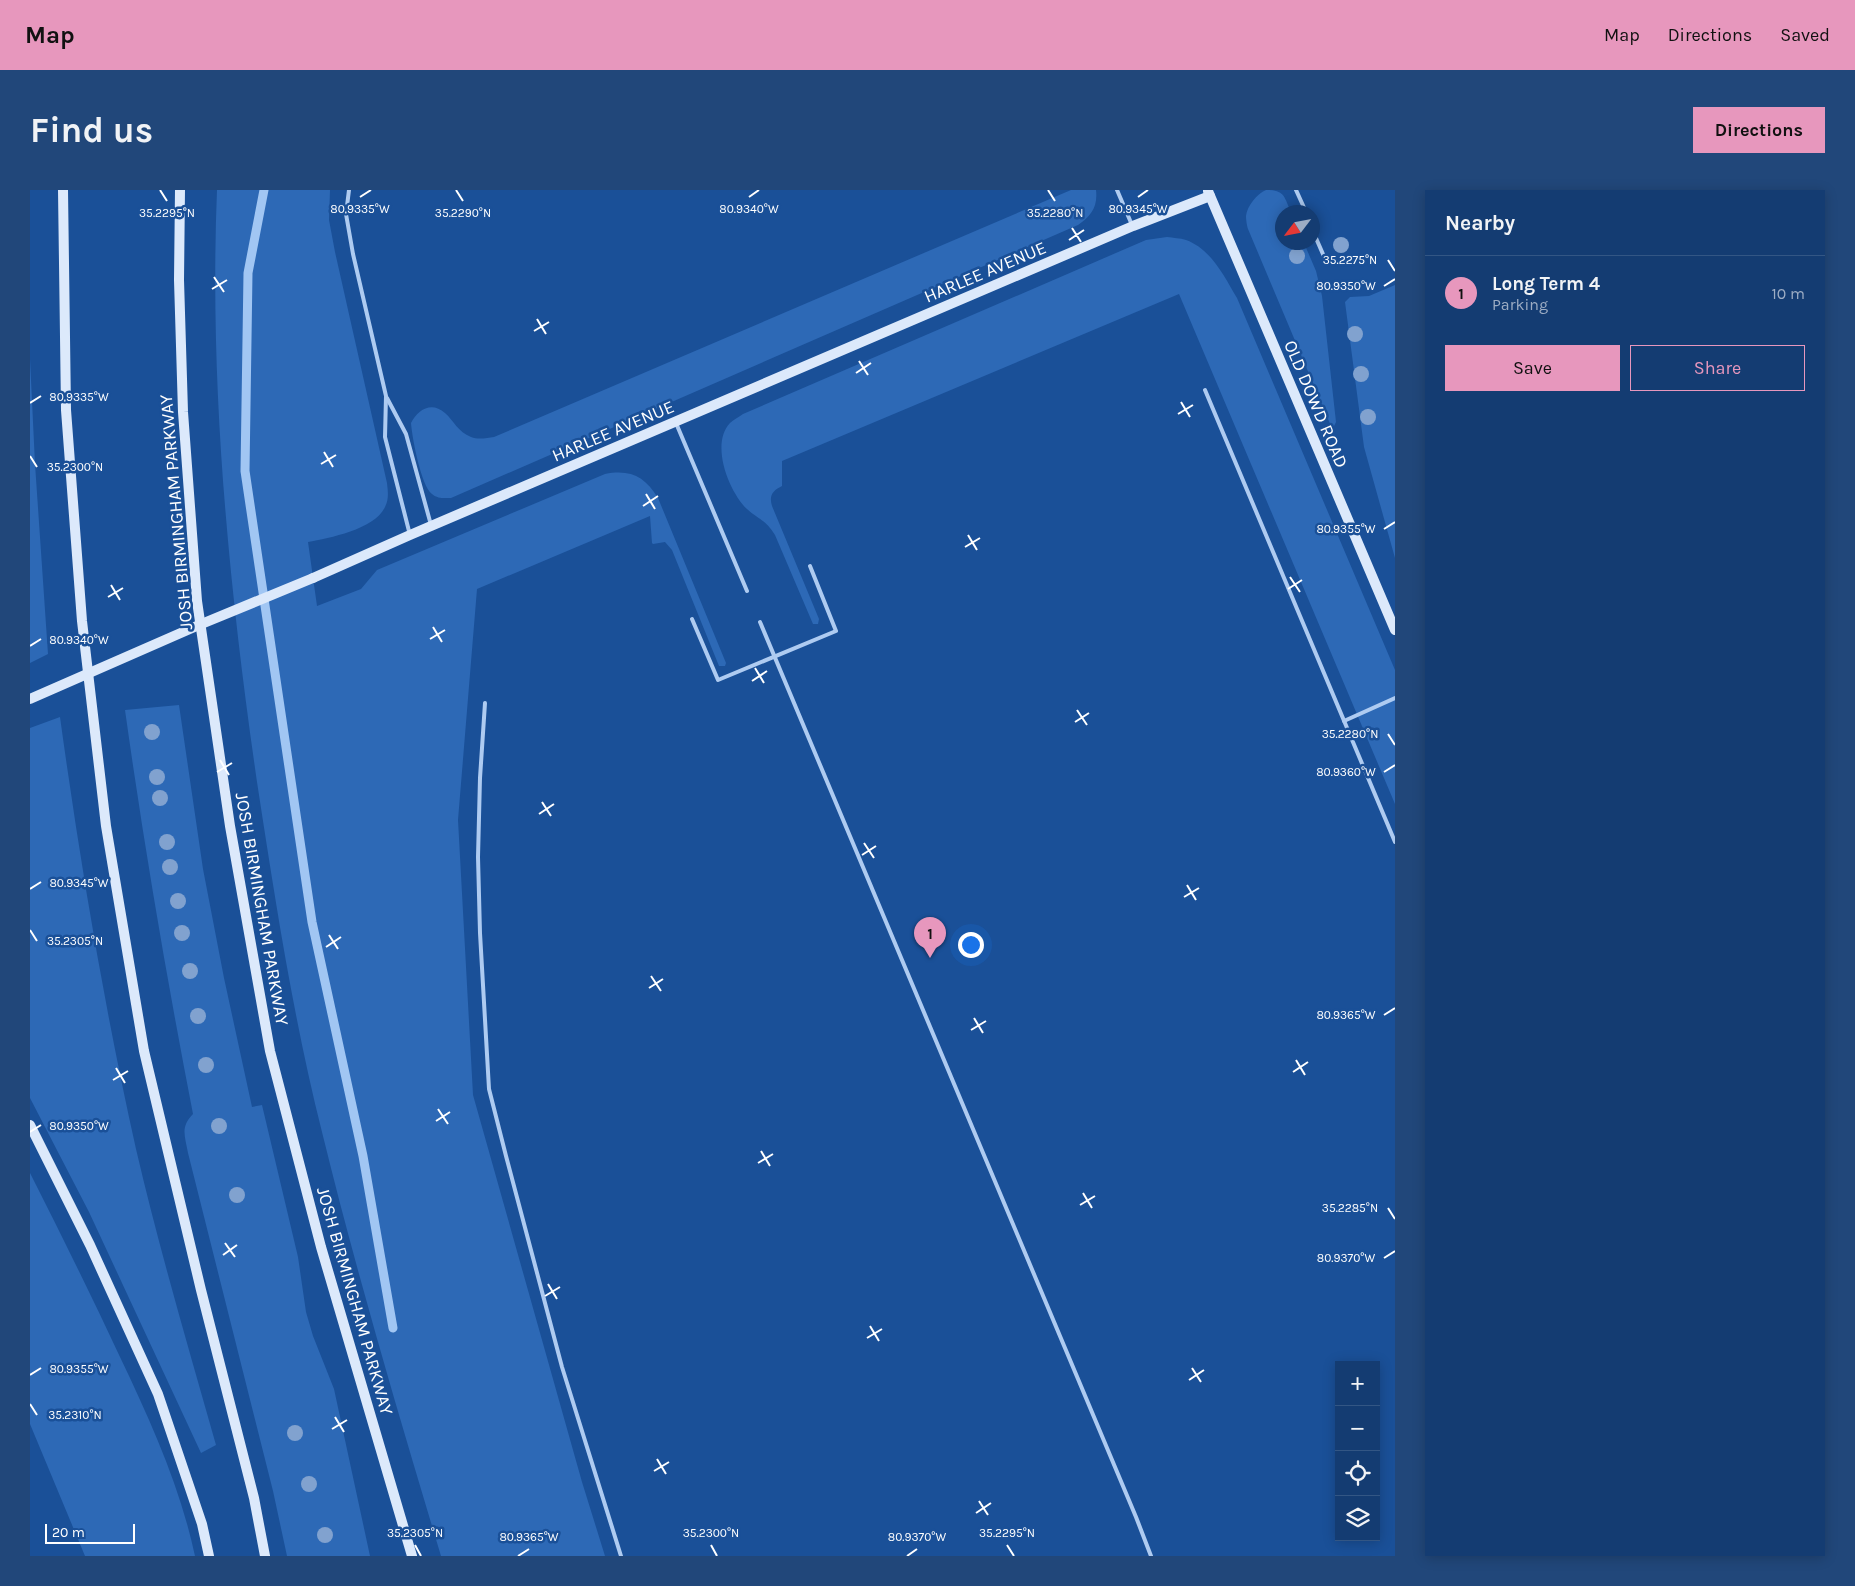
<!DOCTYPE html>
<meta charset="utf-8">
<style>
:root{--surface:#143c72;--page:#21477a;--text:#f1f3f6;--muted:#9dadc4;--line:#335684;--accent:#e797bd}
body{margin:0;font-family:Karla,sans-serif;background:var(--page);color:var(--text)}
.controls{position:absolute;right:15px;bottom:15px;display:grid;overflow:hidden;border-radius:0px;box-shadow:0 2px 12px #0003}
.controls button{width:45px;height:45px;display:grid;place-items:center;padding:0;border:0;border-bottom:1px solid var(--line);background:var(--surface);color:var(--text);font:25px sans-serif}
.compass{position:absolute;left:1245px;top:15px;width:45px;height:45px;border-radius:50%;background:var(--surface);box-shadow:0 2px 12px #0003;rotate:238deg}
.scale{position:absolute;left:15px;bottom:12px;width:90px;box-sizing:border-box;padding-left:5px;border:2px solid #fff;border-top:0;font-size:14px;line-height:18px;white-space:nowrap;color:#fff;-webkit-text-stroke:4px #1a5098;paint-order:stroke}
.you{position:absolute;left:940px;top:754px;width:18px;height:18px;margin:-12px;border:4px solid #fff;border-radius:50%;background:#1a73e8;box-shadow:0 0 0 8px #1a73e833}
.badge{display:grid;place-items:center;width:32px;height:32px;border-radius:50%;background:var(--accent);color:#111;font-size:16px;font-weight:700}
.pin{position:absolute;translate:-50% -41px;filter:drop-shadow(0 1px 2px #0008)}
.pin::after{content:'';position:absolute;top:26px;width:18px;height:15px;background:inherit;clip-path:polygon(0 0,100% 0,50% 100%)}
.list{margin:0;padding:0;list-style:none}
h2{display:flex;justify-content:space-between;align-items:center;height:65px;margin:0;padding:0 20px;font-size:21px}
h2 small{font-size:16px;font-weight:400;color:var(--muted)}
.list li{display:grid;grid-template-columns:32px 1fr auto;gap:15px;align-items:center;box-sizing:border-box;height:75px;padding:0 20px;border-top:1px solid var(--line)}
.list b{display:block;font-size:19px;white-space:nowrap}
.list p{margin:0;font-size:16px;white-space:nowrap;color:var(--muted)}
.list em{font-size:16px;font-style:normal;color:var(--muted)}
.actions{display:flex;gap:10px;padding:15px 20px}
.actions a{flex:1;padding:11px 0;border:1px solid var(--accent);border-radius:0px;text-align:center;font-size:18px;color:var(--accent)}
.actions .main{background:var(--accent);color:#111}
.icon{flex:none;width:28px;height:28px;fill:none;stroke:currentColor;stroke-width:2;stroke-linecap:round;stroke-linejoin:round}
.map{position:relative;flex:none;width:1365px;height:1366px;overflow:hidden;border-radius:0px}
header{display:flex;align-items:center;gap:30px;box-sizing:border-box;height:70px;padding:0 25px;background:var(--accent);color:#111}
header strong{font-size:24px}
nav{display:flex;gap:28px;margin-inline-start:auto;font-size:18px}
.intro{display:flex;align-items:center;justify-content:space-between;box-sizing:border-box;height:120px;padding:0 30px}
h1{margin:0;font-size:35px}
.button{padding:12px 22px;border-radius:0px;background:var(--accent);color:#111;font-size:18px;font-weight:700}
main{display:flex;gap:30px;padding:0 30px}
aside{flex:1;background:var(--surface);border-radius:0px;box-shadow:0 2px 12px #0003}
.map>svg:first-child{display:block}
</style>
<header>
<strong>Map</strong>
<nav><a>Map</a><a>Directions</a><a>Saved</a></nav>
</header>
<div class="intro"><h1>Find us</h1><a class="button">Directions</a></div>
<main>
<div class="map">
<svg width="1365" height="1366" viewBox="0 0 1365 1366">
<rect width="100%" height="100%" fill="#1a5098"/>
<g fill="#2d69b6">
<path d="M187,0H300L299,30L305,62L357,293C358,302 359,309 355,317C345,339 300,348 278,352L287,416L331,399L347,380L575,284C601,279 615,287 628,308L696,473L695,476H689L642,360L635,352L623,354L622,353L620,326L447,399L428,630L443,905L552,1292L575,1366H411C369,1226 327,1085 292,942C263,827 245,709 227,592C199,398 179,196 187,0Z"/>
<path d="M1041,0H1066C1068,17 1061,26 1048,35L421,308C414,308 408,309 402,304C391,296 382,247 381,233C388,219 402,211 415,223C424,231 428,242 441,247C448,250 457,248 464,247Z"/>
<path d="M1236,0C1255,0 1254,7 1261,22H1252V52L1274,53L1286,81L1292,106L1306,232L1303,238L1301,236L1218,39C1217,36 1216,30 1216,26C1217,16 1227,4 1236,0Z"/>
<path d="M1137,47C1143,48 1150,48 1156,50C1181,59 1194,86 1207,108L1365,480V614L1149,104L752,271V296C742,301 739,306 742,316L789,429L788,434H783L745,345C735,329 729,330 717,319C699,302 680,254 700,233C703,230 709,227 713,224L1116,50Z"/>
<path d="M1365,95V368L1334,257L1315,112L1320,107L1339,106Z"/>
<path d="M0,169L5,274L18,464L0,473Z"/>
<path d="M149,515L173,679L194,788L222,917L232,915L268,1067L276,1122L283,1146L304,1199L340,1366H257L243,1301L158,963C155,946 150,937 163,924C137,790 114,656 95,520Z"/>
<path d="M30,527C50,672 74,816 106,959C129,1058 158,1156 186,1255L171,1263L59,1022L0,908V538Z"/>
<path d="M0,983C31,1044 61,1105 90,1167C121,1232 150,1296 165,1366H55L0,1234Z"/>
</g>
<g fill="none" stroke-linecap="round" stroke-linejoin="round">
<path stroke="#a1c6f3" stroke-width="9" d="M234,0L218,83L215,281L282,732L333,966L363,1138"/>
<g stroke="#aecbf1" stroke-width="4">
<path d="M319,0L316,24L323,64L356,206L355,247L380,345"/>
<path d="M1087,0L1102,35"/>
<path d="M1266,0L1276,22"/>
<path d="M1282,39L1296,71"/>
<path d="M1175,200L1365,652"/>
<path d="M357,208L376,244L401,335"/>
<path d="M646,233L717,401"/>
<path d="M662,429L688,490L806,441L780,376"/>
<path d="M730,432L1106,1327L1121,1366"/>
<path d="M455,513L450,588L448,667L450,743L459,899L476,966L532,1177L591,1366"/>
<path d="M1314,531L1365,508"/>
</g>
<g stroke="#dce9fb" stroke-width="10">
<path d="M33,0L36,220L52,431L76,636L114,861L171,1100L224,1308L235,1366"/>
<path d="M150,0L149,90L153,222L167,411L200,636L240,861L291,1057L382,1366"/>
<path d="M1178,1L1365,440"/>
<path d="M283,388L380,345L1103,36L1180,6"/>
<path d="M0,935L60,1055L128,1204L172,1334L179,1366"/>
</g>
<path stroke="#dce9fb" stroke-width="10" d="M0,509L169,435L283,388"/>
</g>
<g fill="#81a2cf">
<circle cx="1311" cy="55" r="8"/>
<circle cx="1267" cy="66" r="8"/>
<circle cx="1325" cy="144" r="8"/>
<circle cx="1331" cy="184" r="8"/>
<circle cx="1338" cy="227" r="8"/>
<circle cx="122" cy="542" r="8"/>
<circle cx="127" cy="587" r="8"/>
<circle cx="130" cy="608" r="8"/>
<circle cx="137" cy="652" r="8"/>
<circle cx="140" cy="677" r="8"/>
<circle cx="148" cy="711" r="8"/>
<circle cx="152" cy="743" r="8"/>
<circle cx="160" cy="781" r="8"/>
<circle cx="168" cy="826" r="8"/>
<circle cx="176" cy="875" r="8"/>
<circle cx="189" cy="936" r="8"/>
<circle cx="207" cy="1005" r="8"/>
<circle cx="265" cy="1243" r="8"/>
<circle cx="279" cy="1294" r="8"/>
<circle cx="295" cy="1345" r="8"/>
</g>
<path fill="none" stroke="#fff" stroke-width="2" d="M130,0L137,11M426,0L433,11M1018,0L1025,11M330,7L341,0M719,7L729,0M1108,7L1118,0M1042,38L1051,52M1039,50L1054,40M1358,70L1365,81M184,87L194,102M1354,96L1365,89M182,99L197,90M507,129L516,144M504,141L519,132M829,171L838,185M826,183L841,173M1151,212L1160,227M0,213L11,206M1148,224L1163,215M294,262L303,277M0,266L7,277M291,274L306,265M616,304L625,319M613,316L628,306M1354,339L1365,332M938,345L947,360M935,357L950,348M1260,387L1270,402M81,395L90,410M1258,399L1272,390M78,407L93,398M403,437L412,452M400,449L415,440M0,456L11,449M725,478L734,493M722,491L737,481M1047,520L1057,535M1045,532L1059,523M1358,544L1365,555M190,570L199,585M187,582L202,573M1354,582L1365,575M512,612L521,626M509,624L524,614M834,653L844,668M832,665L846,656M1157,695L1166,710M0,699L11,692M1154,707L1169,698M0,740L7,751M299,745L308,759M296,757L311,747M621,786L631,801M619,798L633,789M1354,825L1365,818M944,828L953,843M941,840L956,831M1266,870L1275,885M86,878L95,893M1263,882L1278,872M83,890L98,881M408,919L418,934M406,931L420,922M0,942L11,935M731,961L740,976M728,973L743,964M1053,1003L1062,1018M1050,1015L1065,1006M1358,1018L1365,1029M195,1053L205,1067M193,1065L207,1055M1354,1068L1365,1061M518,1094L527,1109M515,1106L530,1097M840,1136L849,1151M837,1148L852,1139M1162,1178L1171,1192M0,1185L11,1178M1159,1190L1174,1180M0,1214L7,1225M305,1227L314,1242M302,1239L317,1230M627,1269L636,1284M624,1281L639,1272M949,1311L958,1325M946,1323L961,1313M385,1355L391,1366M681,1355L687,1366M977,1355L984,1366M488,1366L499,1359M877,1366L887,1359"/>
<g text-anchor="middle" stroke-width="5" stroke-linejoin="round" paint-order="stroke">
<g font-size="18" fill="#fff" stroke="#1a5098">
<text transform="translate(955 82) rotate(-23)" y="6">HARLEE AVENUE</text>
<text transform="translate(1286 214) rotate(67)" y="6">OLD DOWD ROAD</text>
<text transform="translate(583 241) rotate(-23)" y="6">HARLEE AVENUE</text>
<text transform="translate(146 322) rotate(-95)" y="6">JOSH BIRMINGHAM PARKWAY</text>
<text transform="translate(232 719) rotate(80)" y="6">JOSH BIRMINGHAM PARKWAY</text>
<text transform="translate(325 1111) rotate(74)" y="6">JOSH BIRMINGHAM PARKWAY</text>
</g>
</g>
<g font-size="12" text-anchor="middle" fill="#fff" stroke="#1a5098" stroke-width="5" stroke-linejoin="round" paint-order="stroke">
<text x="330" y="23">80.9335°W</text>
<text x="719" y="23">80.9340°W</text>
<text x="1108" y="23">80.9345°W</text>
<text x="137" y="27">35.2295°N</text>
<text x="433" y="27">35.2290°N</text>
<text x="1025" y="27">35.2280°N</text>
<text x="1320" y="74">35.2275°N</text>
<text x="1316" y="100">80.9350°W</text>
<text x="49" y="211">80.9335°W</text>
<text x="45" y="281">35.2300°N</text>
<text x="1316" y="343">80.9355°W</text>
<text x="49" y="454">80.9340°W</text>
<text x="1320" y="548">35.2280°N</text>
<text x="1316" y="586">80.9360°W</text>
<text x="49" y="697">80.9345°W</text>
<text x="45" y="755">35.2305°N</text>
<text x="1316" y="829">80.9365°W</text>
<text x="49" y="940">80.9350°W</text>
<text x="1320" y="1022">35.2285°N</text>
<text x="1316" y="1072">80.9370°W</text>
<text x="49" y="1183">80.9355°W</text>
<text x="45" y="1229">35.2310°N</text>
<text x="385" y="1347">35.2305°N</text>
<text x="681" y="1347">35.2300°N</text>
<text x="977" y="1347">35.2295°N</text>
<text x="499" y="1351">80.9365°W</text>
<text x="887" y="1351">80.9370°W</text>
</g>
</svg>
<div class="controls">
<button>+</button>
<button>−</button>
<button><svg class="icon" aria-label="locate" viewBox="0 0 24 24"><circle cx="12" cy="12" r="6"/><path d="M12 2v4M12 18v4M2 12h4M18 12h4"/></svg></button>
<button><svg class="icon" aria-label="layers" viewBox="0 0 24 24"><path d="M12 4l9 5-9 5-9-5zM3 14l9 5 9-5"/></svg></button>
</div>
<svg class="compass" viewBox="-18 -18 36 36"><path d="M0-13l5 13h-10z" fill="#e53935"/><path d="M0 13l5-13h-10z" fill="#9dadc4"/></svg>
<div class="scale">20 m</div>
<div class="you"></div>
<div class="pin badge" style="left:900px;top:768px">1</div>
</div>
<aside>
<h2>Nearby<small></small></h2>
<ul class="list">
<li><span class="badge">1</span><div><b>Long Term 4</b><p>Parking</p></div><em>10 m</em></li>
</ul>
<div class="actions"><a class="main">Save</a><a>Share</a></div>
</aside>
</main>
